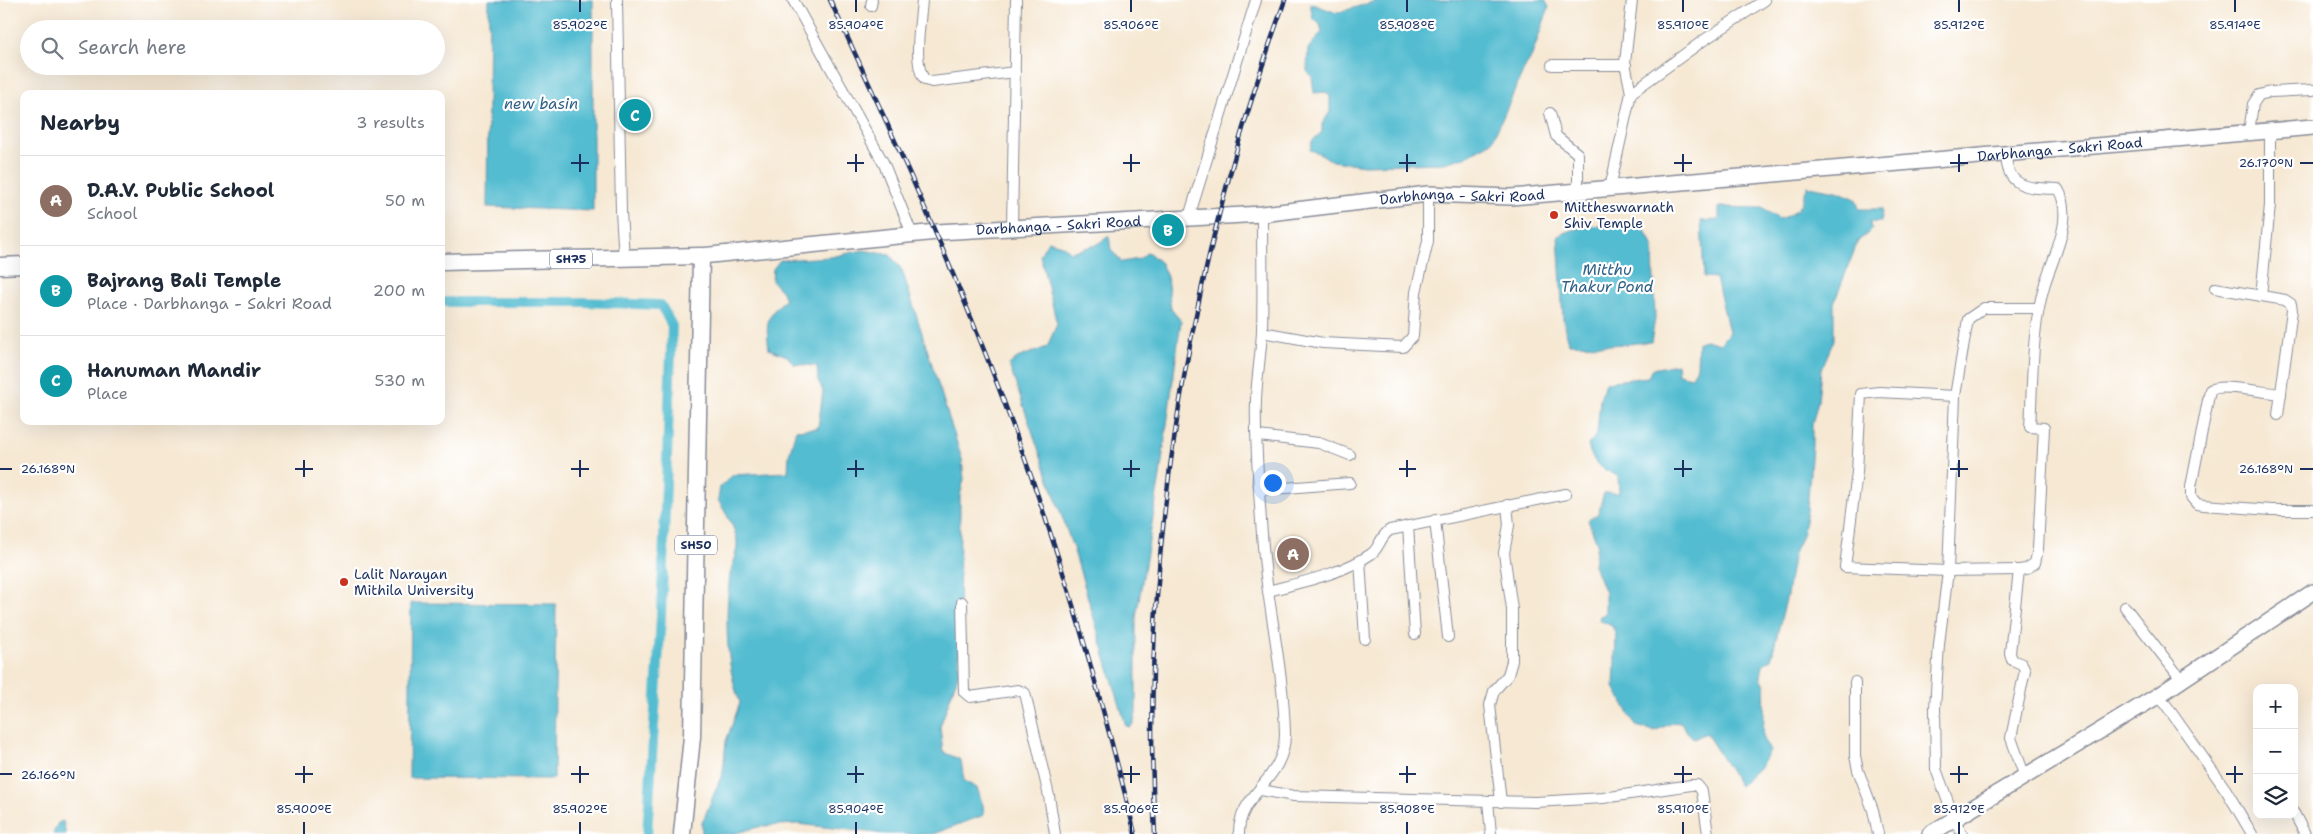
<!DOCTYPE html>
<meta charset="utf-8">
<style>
:root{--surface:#fff;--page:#f6f6f7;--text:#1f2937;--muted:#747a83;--line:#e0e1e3;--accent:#c8321e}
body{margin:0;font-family:"Shantell Sans",sans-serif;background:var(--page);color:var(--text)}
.controls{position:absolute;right:15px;bottom:15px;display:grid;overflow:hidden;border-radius:10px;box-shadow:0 5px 20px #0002}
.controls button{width:45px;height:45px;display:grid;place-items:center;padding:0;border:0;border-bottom:1px solid var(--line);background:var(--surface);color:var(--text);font:25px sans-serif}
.you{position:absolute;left:1272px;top:482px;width:18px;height:18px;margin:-12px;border:4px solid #fff;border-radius:50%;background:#1a73e8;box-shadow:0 0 0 8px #1a73e833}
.badge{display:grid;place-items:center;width:32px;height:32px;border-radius:50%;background:var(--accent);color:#fff;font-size:16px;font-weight:700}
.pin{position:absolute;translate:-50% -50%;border:2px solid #fff;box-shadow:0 1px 5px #0006}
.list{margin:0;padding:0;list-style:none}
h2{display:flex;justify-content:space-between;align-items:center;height:65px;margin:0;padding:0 20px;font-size:21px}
h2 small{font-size:16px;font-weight:400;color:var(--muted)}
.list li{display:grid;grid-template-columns:32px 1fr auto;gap:15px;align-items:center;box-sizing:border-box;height:90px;padding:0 20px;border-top:1px solid var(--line)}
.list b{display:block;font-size:19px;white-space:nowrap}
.list p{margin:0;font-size:16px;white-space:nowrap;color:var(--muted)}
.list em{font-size:16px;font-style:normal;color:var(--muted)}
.icon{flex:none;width:28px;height:28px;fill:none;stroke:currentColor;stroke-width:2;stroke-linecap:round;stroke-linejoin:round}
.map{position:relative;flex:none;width:2313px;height:834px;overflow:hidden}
.search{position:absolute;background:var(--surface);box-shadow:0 5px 20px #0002;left:20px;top:20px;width:425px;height:55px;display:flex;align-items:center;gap:12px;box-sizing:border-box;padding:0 18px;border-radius:28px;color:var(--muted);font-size:19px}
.panel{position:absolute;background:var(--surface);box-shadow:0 5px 20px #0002;left:20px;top:90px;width:425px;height:335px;border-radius:10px}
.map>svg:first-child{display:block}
</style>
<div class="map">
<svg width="2313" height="834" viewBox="0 0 2313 834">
<rect width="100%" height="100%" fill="#fff"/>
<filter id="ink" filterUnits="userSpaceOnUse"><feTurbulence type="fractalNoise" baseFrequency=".02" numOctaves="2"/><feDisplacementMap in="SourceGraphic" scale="10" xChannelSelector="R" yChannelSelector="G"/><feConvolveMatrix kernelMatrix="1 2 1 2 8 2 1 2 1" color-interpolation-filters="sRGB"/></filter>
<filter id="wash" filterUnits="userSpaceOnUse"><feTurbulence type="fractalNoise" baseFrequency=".0096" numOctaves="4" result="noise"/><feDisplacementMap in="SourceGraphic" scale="20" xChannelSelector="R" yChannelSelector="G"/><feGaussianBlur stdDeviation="1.12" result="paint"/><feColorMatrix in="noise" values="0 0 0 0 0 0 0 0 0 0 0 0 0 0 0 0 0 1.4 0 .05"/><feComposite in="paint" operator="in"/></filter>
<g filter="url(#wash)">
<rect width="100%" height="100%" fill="#f6e8d3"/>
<g fill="#53bcd0" stroke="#377697">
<path d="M489,0H593V211L487,207Z"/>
<path d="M1379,0H1545L1549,7L1531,58L1526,65L1492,142L1465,157L1444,163L1365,165L1332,161L1321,154L1310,150L1312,141L1322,132V124L1330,112V96L1325,92L1314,93L1312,77L1307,71L1308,49L1322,32L1320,24L1313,19L1310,3L1337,13Z"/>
<path d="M1808,186L1837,191L1856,199L1859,209H1882L1881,222H1869L1872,230L1858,241L1834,303V340L1821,370L1818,401L1812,424V445L1807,511L1802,536L1794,552L1787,595L1771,660L1763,664L1761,677L1765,685L1763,739L1770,751L1760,767L1740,786L1706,733L1694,739L1687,732L1683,724L1675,722L1654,731L1636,726L1614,687L1616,634L1612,626L1599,620L1600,616L1605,614V593L1594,565L1597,543L1588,520L1598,514L1604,493H1619L1618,476C1601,468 1593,465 1588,445L1597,434L1600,399L1605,382L1648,377L1652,369L1677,364L1678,374L1692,377L1697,367L1698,342L1706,340L1720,344L1729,332L1716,278L1704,277L1701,221L1719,220V207L1762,208L1779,219C1801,213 1799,205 1808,186Z"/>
<path d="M1643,226L1653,247L1655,319L1651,342L1610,345L1569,344L1563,318L1558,236C1582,222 1616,225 1643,226Z"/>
<path d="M1109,236L1111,250L1122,262L1139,259L1148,252L1161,263L1167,277L1171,309L1181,321L1160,476L1136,618V712L1133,724L1130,727L1126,726L1074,551L1009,365L1017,358L1047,347L1057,324L1040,255L1048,241L1062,245L1070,252L1096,245Z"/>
<path d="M863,250L890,255L902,270L962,459L964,479L960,496L959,672L940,727L943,752L961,760L964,781L977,788L983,805L984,815L933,834H886L797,824L762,826L732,834H702V823L723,772L726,741L740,703C725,663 725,617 730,575C732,565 738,551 737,541C735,527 725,512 718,500L720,487L733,475L788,472L789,455L796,430L818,428L823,391L818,380L817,366L794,364L787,356L769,349C766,324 765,316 785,300L782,292L772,281L773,269L780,260L831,257Z"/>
<path d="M411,603L556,604L554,779L409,778Z"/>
<path d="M63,821L66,834H53L58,823Z"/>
</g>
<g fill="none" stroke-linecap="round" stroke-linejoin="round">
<path stroke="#53bcd0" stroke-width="10" d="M441,302H584L661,305L672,326L661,617L647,834"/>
</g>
</g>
<g filter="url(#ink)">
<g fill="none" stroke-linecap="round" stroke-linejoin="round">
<defs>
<g id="street">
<path d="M617,0L621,212L624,258"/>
<path d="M793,0L884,164L912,234"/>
<path d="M922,0C921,19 912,65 925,80L932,82L1015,72"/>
<path d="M871,6L872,0"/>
<path d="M1552,65H1626"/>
<path d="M1631,93L1625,63L1632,0"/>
<path d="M1550,113L1556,136L1578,154V191"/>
<path d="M2249,132L2253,104L2259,95L2271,92L2313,90"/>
<path d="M2006,153C2006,189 2029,188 2058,189C2075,217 2054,255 2045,283C2031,330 2033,380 2030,427L2044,428L2038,549L2035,563L2026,569L2019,570L2010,653L2012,660L2022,664L2025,670L2011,738L2025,777"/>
<path d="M1610,188L1631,93L1704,40L1765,0"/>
<path d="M1189,217L1256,0"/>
<path d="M1012,227L1016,0"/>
<path d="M2215,288L2285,300L2291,304L2292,310L2278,415"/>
<path d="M2261,296L2270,205V130"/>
<path d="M1262,332L1323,343L1403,347L1413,336L1416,292L1428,241V194"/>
<path d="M2281,394C2267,393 2220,383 2210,390L2191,487V497L2197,504L2204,505L2271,510H2313"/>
<path d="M1955,396L1879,392L1861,394L1857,472L1845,567L1948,571L2019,570"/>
<path d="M1258,436L1319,443L1350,455"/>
<path d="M1259,490L1350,483"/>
<path d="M1435,520L1448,637"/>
<path d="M1408,526L1415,634"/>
<path d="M1360,560L1365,639"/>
<path d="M1268,591C1302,582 1342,574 1371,554C1380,548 1380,536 1390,530L1566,494"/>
<path d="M962,602L964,692L970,697L1018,690L1025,693L1049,796L1055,834"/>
<path d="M2125,607L2181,679"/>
<path d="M1855,682V756L1858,770L1873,810L1878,834"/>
<path d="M2159,695L2226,790L2252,834"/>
<path d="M1261,790L1294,796L1535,802L1603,798L1691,785H1697L1702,791L1708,834"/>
<path d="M1488,801L1491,834"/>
<path d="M1501,802L1490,705L1494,691L1508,675L1512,661V609L1504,553L1509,525L1507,505"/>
<path d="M2294,813L2305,834"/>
<path d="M1239,834C1238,793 1285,781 1285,734C1284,686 1275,639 1268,591C1263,558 1261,523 1259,490C1257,460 1255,429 1256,399C1257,376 1261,354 1262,331C1263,292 1262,253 1262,214"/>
<path d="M1962,834L1954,818L1936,769L1935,708L1939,644L1948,571L1955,396L1968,319L1984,308H2039"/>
</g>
<g id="secondary">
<path id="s1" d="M701,256L937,232L1262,214L1428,194L1511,197L2313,127"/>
<path d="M1930,834L2159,695L2313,592"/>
</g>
<g id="primary">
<path d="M441,262L701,256L692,737L682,834"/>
<path d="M0,266L24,265"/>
</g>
</defs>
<use href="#street" stroke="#888c98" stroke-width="12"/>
<use href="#secondary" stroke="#888c98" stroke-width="18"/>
<use href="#primary" stroke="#888c98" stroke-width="19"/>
<use href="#street" stroke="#fff" stroke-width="10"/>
<use href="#secondary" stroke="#fff" stroke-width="15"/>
<use href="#primary" stroke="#fff" stroke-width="16"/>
<defs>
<g id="rail">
<path d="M830,0C899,147 966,295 1021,448C1067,574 1103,704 1135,834"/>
<path d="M1155,834C1139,554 1190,263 1285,0"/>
</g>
</defs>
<use href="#rail" stroke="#1b2f5e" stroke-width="4.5"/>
<use href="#rail" stroke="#fff" stroke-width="2.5" stroke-dasharray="8" stroke-linecap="butt"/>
</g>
</g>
<path fill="none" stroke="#1b2f5e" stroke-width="2" d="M580,0V12M856,0V12M1131,0V12M1407,0V12M1683,0V12M1959,0V12M2235,0V12M580,154V172M856,154V172M1131,154V172M1407,154V172M1683,154V172M1959,154V172M571,163H589M847,163H864M1123,163H1140M1399,163H1416M1674,163H1692M1950,163H1968M2300,163H2313M304,460V477M580,460V477M856,460V477M1131,460V477M1407,460V477M1683,460V477M1959,460V477M0,469H12M295,469H313M571,469H589M847,469H864M1123,469H1140M1399,469H1416M1674,469H1692M1950,469H1968M2300,469H2313M304,766V783M580,766V783M856,766V783M1131,766V783M1407,766V783M1683,766V783M1959,766V783M2235,766V783M0,774H12M295,774H313M571,774H589M847,774H864M1123,774H1140M1399,774H1416M1674,774H1692M1950,774H1968M2226,774H2243M304,822V834M580,822V834M856,822V834M1131,822V834M1407,822V834M1683,822V834M1959,822V834"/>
<g fill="#c8321e" stroke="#fff" stroke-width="2">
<circle cx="1554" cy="215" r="5"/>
<circle cx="344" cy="582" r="5"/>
</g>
<g text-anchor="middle" stroke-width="4.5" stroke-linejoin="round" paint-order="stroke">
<g fill="#fff" stroke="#5f6d8e" stroke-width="1">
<rect x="550" y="249.5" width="42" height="19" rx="4"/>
<rect x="675" y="535.5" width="42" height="19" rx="4"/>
</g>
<g font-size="12" font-weight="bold" fill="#1b2f5e">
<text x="571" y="263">SH75</text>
<text x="696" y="549">SH50</text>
</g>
<g font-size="14" fill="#1b2f5e" stroke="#fff">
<text dy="5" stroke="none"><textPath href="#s1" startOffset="1364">Darbhanga - Sakri Road</textPath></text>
<text dy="5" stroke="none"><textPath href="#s1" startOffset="764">Darbhanga - Sakri Road</textPath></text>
<text dy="5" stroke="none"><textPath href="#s1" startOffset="359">Darbhanga - Sakri Road</textPath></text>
</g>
<g font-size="14" fill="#1b2f5e" stroke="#fff" text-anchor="start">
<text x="1564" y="212">Mittheswarnath<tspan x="1564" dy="16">Shiv Temple</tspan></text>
<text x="354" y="579">Lalit Narayan<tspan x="354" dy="16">Mithila University</tspan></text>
</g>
<g font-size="15" font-style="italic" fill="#2f6086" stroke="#fff">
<text x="541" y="109">new basin</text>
<text x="1607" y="275">Mitthu<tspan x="1607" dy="17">Thakur Pond</tspan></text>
</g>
</g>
<g font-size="12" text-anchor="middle" fill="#1b2f5e" stroke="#fff" stroke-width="4.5" stroke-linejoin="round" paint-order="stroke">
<text x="580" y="29">85.902°E</text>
<text x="856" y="29">85.904°E</text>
<text x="1131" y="29">85.906°E</text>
<text x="1407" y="29">85.908°E</text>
<text x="1683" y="29">85.910°E</text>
<text x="1959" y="29">85.912°E</text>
<text x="2235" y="29">85.914°E</text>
<text x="2266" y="167">26.170°N</text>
<text x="48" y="473">26.168°N</text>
<text x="2266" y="473">26.168°N</text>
<text x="48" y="779">26.166°N</text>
<text x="304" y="813">85.900°E</text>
<text x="580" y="813">85.902°E</text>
<text x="856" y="813">85.904°E</text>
<text x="1131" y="813">85.906°E</text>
<text x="1407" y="813">85.908°E</text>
<text x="1683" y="813">85.910°E</text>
<text x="1959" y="813">85.912°E</text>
</g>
</svg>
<div class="controls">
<button>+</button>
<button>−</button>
<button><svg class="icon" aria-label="layers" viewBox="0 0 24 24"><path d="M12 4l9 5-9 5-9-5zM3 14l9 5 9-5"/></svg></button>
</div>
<div class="you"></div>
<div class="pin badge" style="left:1293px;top:554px;background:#8d6e63">A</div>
<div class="pin badge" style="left:1168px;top:230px;background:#0f9aa8">B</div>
<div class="pin badge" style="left:635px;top:115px;background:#0f9aa8">C</div>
<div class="search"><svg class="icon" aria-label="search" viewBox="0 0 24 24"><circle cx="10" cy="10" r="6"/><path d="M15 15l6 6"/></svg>Search here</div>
<section class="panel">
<h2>Nearby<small>3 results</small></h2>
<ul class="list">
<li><span class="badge" style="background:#8d6e63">A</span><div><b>D.A.V. Public School</b><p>School</p></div><em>50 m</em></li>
<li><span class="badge" style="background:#0f9aa8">B</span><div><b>Bajrang Bali Temple</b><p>Place · Darbhanga - Sakri Road</p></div><em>200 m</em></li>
<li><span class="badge" style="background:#0f9aa8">C</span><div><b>Hanuman Mandir</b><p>Place</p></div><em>530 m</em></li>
</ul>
</section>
</div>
